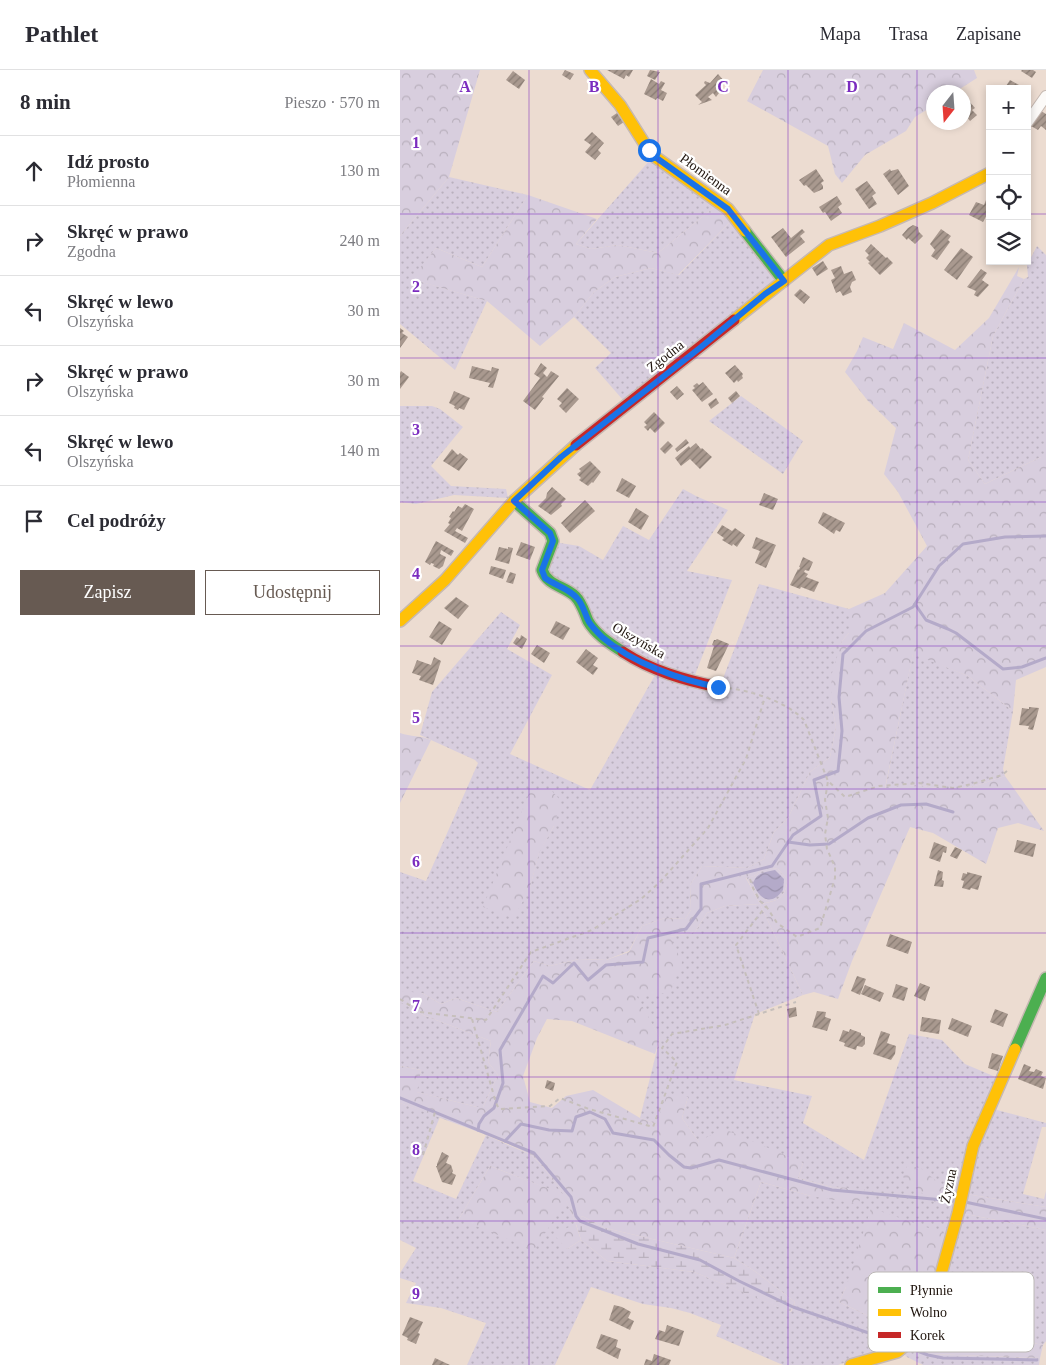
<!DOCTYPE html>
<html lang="pl">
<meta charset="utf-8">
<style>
:root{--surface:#fff;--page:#f2f2f3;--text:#2b2b33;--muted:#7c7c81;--line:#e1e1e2;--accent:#675a52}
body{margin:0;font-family:Georgia,serif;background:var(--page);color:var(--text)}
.controls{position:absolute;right:15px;top:15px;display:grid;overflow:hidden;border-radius:0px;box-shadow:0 2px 8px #0003}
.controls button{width:45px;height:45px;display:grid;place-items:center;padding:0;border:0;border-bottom:1px solid var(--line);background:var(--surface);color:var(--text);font:25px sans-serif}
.compass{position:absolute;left:526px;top:15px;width:45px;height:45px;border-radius:50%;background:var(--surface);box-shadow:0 2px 8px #0003;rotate:197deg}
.stop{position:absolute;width:15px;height:15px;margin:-11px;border:4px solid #1a73e8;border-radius:50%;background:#fff}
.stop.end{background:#1a73e8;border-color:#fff;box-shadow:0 1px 5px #0008}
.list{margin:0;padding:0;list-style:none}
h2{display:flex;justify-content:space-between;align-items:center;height:65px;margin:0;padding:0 20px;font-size:21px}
h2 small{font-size:16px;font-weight:400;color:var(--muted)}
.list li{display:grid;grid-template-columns:32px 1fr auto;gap:15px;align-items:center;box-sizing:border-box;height:70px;padding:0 20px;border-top:1px solid var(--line)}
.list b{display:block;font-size:19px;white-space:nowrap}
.list p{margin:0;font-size:16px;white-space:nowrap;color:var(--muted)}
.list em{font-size:16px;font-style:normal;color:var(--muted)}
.actions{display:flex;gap:10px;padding:15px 20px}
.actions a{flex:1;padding:11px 0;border:1px solid var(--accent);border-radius:0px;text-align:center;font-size:18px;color:var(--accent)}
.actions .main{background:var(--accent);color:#fff}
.icon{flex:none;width:28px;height:28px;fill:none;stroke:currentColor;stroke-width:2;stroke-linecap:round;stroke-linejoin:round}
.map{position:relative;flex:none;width:646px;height:1295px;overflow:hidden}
header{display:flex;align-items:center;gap:30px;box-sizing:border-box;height:70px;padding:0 25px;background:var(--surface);border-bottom:1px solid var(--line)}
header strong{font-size:24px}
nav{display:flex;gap:28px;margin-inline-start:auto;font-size:18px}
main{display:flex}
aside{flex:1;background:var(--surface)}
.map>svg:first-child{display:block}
</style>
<header>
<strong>Pathlet</strong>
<nav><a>Mapa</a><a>Trasa</a><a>Zapisane</a></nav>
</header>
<main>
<aside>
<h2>8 min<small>Pieszo · 570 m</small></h2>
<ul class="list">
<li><svg class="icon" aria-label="ahead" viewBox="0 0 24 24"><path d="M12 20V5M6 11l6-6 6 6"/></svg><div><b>Idź prosto</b><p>Płomienna</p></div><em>130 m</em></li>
<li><svg class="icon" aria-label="right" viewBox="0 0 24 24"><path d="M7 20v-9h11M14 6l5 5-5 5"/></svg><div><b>Skręć w prawo</b><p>Zgodna</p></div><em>240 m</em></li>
<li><svg class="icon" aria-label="left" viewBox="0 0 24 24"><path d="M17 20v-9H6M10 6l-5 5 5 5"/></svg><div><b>Skręć w lewo</b><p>Olszyńska</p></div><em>30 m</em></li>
<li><svg class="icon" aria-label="right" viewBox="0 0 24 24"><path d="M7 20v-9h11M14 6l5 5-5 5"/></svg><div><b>Skręć w prawo</b><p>Olszyńska</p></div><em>30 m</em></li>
<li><svg class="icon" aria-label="left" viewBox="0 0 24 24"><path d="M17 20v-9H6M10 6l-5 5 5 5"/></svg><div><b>Skręć w lewo</b><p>Olszyńska</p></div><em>140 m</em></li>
<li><svg class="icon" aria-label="arrive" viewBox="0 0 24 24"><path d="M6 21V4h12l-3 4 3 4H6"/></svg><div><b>Cel podróży</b></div></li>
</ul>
<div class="actions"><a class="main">Zapisz</a><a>Udostępnij</a></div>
</aside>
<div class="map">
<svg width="646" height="1295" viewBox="0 0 646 1295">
<defs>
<pattern id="grass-dots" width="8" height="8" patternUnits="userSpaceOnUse" patternTransform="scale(1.25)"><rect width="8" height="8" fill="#d8cede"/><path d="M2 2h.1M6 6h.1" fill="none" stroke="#b9b0bd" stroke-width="1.8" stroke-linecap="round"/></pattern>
<pattern id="forest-crowns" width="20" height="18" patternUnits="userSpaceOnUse" patternTransform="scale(1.25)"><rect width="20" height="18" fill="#d8cede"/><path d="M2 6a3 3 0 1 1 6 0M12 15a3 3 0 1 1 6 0" fill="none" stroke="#b9b0bd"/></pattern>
<pattern id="wetland-marsh" width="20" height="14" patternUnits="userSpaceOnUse" patternTransform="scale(1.25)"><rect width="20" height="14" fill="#d8cede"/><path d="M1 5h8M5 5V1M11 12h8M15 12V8" fill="none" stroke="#b9b0bd"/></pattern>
<pattern id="water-waves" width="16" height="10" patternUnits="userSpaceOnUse" patternTransform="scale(1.25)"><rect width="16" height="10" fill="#b4aac9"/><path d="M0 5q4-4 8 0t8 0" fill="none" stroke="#9a91ab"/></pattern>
<pattern id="building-hatch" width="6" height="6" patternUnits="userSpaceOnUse" patternTransform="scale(1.25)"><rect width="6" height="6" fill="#a9998f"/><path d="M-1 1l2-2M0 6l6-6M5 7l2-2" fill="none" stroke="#897c73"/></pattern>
</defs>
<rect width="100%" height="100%" fill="#ecdcd1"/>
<g fill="url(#grass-dots)" fill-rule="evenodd">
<path d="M250,90L317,135L258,183L218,175L191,179L176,174Z"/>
<path d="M49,107L128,125L82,197L36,178L12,209L87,231L55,300L0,254V166Z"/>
<path d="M332,150L376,208L223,330L195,298L211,283L174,247L194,222L215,207L251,198L279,205Z"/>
<path d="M637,176L646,185V387H641L585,414L568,390L593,266L624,209L628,207L627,195Z"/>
<path d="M341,326L403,371L383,404L309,351Z"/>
<path d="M0,336H32L40,339L63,357L31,396L51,416L106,419L108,428L54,425L16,434L1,432L0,433Z"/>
<path d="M283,419L296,426L328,440L287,501L332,510L293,610L256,597L204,566L149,508L147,499L160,473L179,476L203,490L223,456L249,470Z"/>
<path d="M359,514L449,539V563L442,571L431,630L436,657L430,687L410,702L388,748L374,762L364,789L347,798L302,796L290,815L291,840L285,849L265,848L242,856L229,881L206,890L179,889L150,896L134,891L97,942L56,928L41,934L22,923L1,932L23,945L91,971L88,992L98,1005L83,1037H77L16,1022L21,1000L0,996V802L26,811L78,693L75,690L20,665L32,622L101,542L120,555L107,579L152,605L110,684L190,720L255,605L319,619ZM151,720L154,756L139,782L129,821Z"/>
<path d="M513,583L568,606L613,641L603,699L605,706L575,716L551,720L517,715L485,719Z"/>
<path d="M367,797L378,799L388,810C383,831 379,830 360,834L403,925L355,944L334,1010L412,1026L403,1053L464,1090L509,964L542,970L565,994L598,1008L554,1135L549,1165L446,1217L439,1232L513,1267L510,1270L438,1295H383L316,1266L321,1255L290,1243L271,1238L243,1234L191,1217L155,1295H67L86,1253L41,1238L6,1233L16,1213L0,1208V1203L16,1178L0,1170V1033L40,1047L13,1111L56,1129L86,1065L131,1085L143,1097L164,1125L90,1096L59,1149L166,1130L176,1154L167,1179L181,1170L207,1191L294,1202L391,1242L395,1232L356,1202L334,1188L361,1112L411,1126L465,1120L432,1117L398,1108L403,1093L299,1072L282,1048L288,1027L256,1054L240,1048L260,968L235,925L270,867L295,862L307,843L325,836L360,834L346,807L354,806Z"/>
<path d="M593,1039L646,1053V1057H642L623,1124L644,1129L646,1121V1137L566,1124L577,1081Z"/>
<path d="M561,1143L646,1160V1271L643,1275L600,1266L530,1255Z"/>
<path d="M516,1274L530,1284L640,1288L639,1295H523L507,1287L503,1283Z"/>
</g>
<g fill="url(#forest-crowns)" fill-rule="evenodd">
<path d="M0,0H80L49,107L0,166Z"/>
<path d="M363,0H574L577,8L555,22H534L533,36L515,47L506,61L465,85L442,113L435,104L428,76L347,31Z"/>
<path d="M128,125L197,149L176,174L191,179L218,175L258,183L317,135L332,150L278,205L251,198L215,207L194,222L174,247L140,276L87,231L11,209L36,178L82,197Z"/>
<path d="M619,197L617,206L624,209L593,266L568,390L585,414L641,387H646V597L616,610L613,641L568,606L513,584L485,718L517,715L551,720L575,716L605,706L644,761L618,753L598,758L586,794L533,763L510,757L452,891L438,929L414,922L403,925L360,834L325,836L307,843L295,862L270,867L282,892L270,923L236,925L260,968L255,984L172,951L147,949L137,968L123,1006L130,1032L152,1038L166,1026L193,1020L240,1048L256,1054L267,1025L288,1027L282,1048L299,1072L322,1058L403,1093L398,1108L432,1117L465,1119L458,1134L411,1126L361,1112L334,1188L205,1158L182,1146L176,1155L181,1170L167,1179L153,1164L176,1154L166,1131L134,1180L59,1149L90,1096L163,1124L143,1097L131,1085L100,1070L0,1033V996L21,1000L17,1022L77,1037H83L98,1005L88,992L91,971L23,945L0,932L1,921L22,923L41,934L56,928L97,942L134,891L150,896L179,889L206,890L229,882L242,856L265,848L285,849L291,840L290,815L302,796L347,798L364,789L374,762L388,748L410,702L430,687L436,657L431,630L432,603L442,571L449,563V539L485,523L527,476L498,422L484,404L496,358L468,331L445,302L457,281L463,267L493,279L504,253L555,280L589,248ZM367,797L378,799L388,810C384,829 379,831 360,834L346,808L354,806Z"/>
<path d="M0,663C11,667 20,665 31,670L0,733Z"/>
<path d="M151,720L161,731L154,756L139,783L129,821L113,848L83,837L130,721Z"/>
<path d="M507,1096L521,1098L556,1128L554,1135L531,1131L503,1107Z"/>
<path d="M566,1124L646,1137V1160L561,1143Z"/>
<path d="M471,1138L549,1165L526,1245L513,1267L439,1232L446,1217Z"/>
<path d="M530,1255L600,1266L643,1275L640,1288L530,1284L516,1274Z"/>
</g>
<path fill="url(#wetland-marsh)" d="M182,1146L205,1158L334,1188L356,1202L395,1232L390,1242L294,1202L207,1191L181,1170L176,1154Z"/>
<path fill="url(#water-waves)" d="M375,800L384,809L383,820C371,837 359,829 353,813C357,803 364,802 375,800Z"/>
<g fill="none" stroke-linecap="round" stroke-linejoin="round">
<g stroke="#b4aac9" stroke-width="3">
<path d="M515,534L526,550L548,559L556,563L603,599L622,597L646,588"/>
<path d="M388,772L410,775L429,774L468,748L501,735L526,734L553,742"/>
<path d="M0,1028L134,1083L171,1127L176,1146L180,1151L238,1174L300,1190L339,1211L393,1237L495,1272L496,1276"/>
<path d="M78,1060L79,1054L84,1046L94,1038L103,1013L100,980L143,906L153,913L174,893L188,910L206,895L243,892L248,868L286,859L301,839V814L372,796L393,765L421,746L414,710L438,701L442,661L439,627L443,584L466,561L513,537L539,496L563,474L605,467L646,466"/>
<path d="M105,1071L121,1054L149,1060L172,1061L176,1047L190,1042L205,1049L213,1063L254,1070L269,1085L284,1097L291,1098L319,1090L432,1120L555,1131"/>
<path d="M565,1132L646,1149"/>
<path d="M512,1279L528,1285L543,1288L637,1290"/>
</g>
</g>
<g fill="url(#building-hatch)">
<path d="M165,0L174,4L170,10L162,5Z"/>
<path d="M207,0H233L229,7L226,5L224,9Z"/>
<path d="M250,0L260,2L255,10L247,6Z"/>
<path d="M622,0H633L636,2L632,8L621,1Z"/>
<path d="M113,1L125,10L119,19L106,10Z"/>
<path d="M318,4L325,12L318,18L321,21L319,23L316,27L313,23L308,27L312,30L298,35L302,32L295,25L306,15L304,13L305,11L310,13Z"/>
<path d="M251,9L259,14L261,11L265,13L261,20L267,23L263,31L257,28L256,30L244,24Z"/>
<path d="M610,10L619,15L626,19H604Z"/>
<path d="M568,30L575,38L572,40L577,45L570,51L566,46L564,48V34Z"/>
<path d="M641,41L646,44V60L641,56L638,60L631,56Z"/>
<path d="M217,43L224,52L218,56L211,47Z"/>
<path d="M192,62L204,73L198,80L201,83L195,90L185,82L191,75L184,70Z"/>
<path d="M416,99L424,111L421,113L423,116V119L414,123L406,115L404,116L399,110Z"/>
<path d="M490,99L491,101L498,99L509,116L498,125L483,104Z"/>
<path d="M467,111L476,123L472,126L477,134L469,139L455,119Z"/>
<path d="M437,126L442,134L438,137L442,143L431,151L425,142L423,143L419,137Z"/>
<path d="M586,130L590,132V139L583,152L569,145L576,132L584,135Z"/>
<path d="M513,155L518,157L519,162L523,166L515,174L508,168L507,170L502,165L508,158Z"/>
<path d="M383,158L391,168L402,159L405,162L400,166L405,172L386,187L371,167Z"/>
<path d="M541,159L551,166L548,170L550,172L537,190L531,186L535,180L530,174Z"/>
<path d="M471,174L486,188L487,187L493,193L480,205L468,193L470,192L466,188L469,185L465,181Z"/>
<path d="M561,178L573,187L557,210L544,200Z"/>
<path d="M423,191L428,199L417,206L412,198Z"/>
<path d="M441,196L444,204L452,201L456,210L452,212L450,217L452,222L443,226L440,221L436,223L431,210L435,208L431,200Z"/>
<path d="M581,199L587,203L582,210L589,215L578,227L574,225L576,221L567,217Z"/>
<path d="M400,219L410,227L404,234L394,225Z"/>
<path d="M0,258L4,261L2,263L8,267L0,278Z"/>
<path d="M141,293L147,298L143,303L147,307L151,301L159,306L142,327L144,328L135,340L123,331L140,308L134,304Z"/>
<path d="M335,295L343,304L342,306L343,308L338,312L337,310L334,313L325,303Z"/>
<path d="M72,296L91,301L92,297L99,299L93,318L88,317L90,313L69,308Z"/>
<path d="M1,301L9,307L0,319V303Z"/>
<path d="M303,312L313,324L302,332L292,320L295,318L293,316L297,313L299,315Z"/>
<path d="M277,316L284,324L277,330L270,322Z"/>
<path d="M167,318L179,329L166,343L159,336L162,333L157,329Z"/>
<path d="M54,321L70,328L64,340L59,338L58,340L54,338L55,336L49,333Z"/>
<path d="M336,321L340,326L332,333L328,328Z"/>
<path d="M316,328L319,333L311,339L308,334Z"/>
<path d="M254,342L265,353L255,363L250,358L248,361L244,357L247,355L244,352Z"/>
<path d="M286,369L289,373L277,382L275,379Z"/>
<path d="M268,371L273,376L265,384L260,379Z"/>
<path d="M296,373L301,379L302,378L312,387L300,399L290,389L281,396L275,388L289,376L290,378Z"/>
<path d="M52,379L58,385L60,383L68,389L59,401L43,391Z"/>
<path d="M190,391L201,402L193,413L192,412L188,416L179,410L181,408L177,404L181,401L179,399Z"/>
<path d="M222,408L236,416L229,428L216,421Z"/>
<path d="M152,417L166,429L161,434L162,436L151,445L138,436L146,428L147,423Z"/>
<path d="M364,423L378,429L373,440L359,435Z"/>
<path d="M185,430L195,441L170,463L161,453Z"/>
<path d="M65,434L74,439L62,461L57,458L55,461L68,468L65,473L44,461L50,454L48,453L51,448L49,447L53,441L54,442L58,436L62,438Z"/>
<path d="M236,438L249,446L241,460L228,452Z"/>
<path d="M423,442L445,453L440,462L436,460L434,464L418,453Z"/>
<path d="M322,455L332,461L335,458L345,465L337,477L333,474L332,476L322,470L324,468L317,463Z"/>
<path d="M356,467L376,475L366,498L355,493L360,481L352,478Z"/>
<path d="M36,471L54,481L51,486L41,480L40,484L46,487L43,496L39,499L33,496L34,494L31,493L30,495L25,492Z"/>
<path d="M121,472L135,477L130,490L116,485Z"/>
<path d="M99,477L108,479V477L113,478L109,494L95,490Z"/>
<path d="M403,487L413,492L409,501L405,500L404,502L408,504L406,507L419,512L414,522L401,517L400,519L390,515L398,499L399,500L400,497H399Z"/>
<path d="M91,496L106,500L103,509L89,504Z"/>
<path d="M110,502L116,504L113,514L106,512Z"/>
<path d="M56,527L69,536L58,549L44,538Z"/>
<path d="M39,551L52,559L42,575L29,567Z"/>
<path d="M156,551L170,558L163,570L150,563Z"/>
<path d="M121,565L127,569L122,579L113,573L117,567L120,569Z"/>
<path d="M317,569L329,574L316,601L307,598L314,576L312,575L314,570H316Z"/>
<path d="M137,575L150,583L144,593L131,584Z"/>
<path d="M186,579L198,588L193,595L198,598L193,605L176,592Z"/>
<path d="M34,587L41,591L33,615L19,610L21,606L12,603L17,590L31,595Z"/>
<path d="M629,637L639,638L633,660L628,659L629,656L619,655L622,638L629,639Z"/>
<path d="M617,770L636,774L633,787L614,782Z"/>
<path d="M534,772L547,777L546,783L543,782L540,792L529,788Z"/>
<path d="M555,777L562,780L557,789L550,786Z"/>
<path d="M538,800L543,802L542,810L544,811L543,817L534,816Z"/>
<path d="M567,802L582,806L578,820L571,818L570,820L562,818L564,811L561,810L563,803L567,804Z"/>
<path d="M490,864L512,872L508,884L486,876Z"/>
<path d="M457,906L466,909L460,925L451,921Z"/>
<path d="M520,913L530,917L525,931L514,926Z"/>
<path d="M496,914L508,918L504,931L492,927Z"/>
<path d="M465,915L484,923L480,932L461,924Z"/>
<path d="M396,937L397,946L389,948L387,939Z"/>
<path d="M595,939L608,944L603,957L590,952Z"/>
<path d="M417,941L426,942L425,947L431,949L427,961L412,957Z"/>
<path d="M522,947L541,950L539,964L520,961Z"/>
<path d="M552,948L572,956L568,967L548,959Z"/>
<path d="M450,959L461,963V965L465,967V974L462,977L457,976L456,980L444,976L445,973L439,971L443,960L449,962Z"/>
<path d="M481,961L490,964L487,973L496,976L495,984L491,990L473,984Z"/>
<path d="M592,983L603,986L598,1001L588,998Z"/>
<path d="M624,994L631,997L629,1001L634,1002L636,999L643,1002L641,1006L646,1008L643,1019L618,1009Z"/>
<path d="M147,1010L155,1013L153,1021L145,1018Z"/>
<path d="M42,1082L49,1086L46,1093L51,1095L53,1101L52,1103L56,1105L52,1115L42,1112L36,1096H37V1094Z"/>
<path d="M214,1235L222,1237L231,1242L228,1248L234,1251L230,1260L209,1250Z"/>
<path d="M10,1247L23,1252L18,1263L20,1264L16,1274L7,1270L8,1268L2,1265Z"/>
<path d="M267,1255L284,1261L279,1276L255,1269L259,1260L265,1262Z"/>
<path d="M201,1264L218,1270L216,1277L221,1279L218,1289L196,1278Z"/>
<path d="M254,1284L271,1290L269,1295H244L246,1289L252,1291Z"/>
<path d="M35,1288L50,1295H32Z"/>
</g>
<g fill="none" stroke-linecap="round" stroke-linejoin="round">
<defs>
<path id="street" d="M627,53L646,26"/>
<g id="fast">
<path d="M345,161L384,211"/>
<path d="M114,431L150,463L153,471L142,500C148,516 163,515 175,526C182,533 184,542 188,551C196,565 211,574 223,582"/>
<path d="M615,979L646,908"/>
</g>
<g id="slow">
<path d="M190,0L220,35L251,84L328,139L345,161"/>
<path d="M334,250L429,175L480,156L532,133L590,103"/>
<path d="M0,551L45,510L114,431L176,375"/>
<path d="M451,1295L497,1282L518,1265L529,1247L558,1143L573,1076L615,979"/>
</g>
<g id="jam">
<path d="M176,375L334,250"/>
<path d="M223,582C252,601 285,610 318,617"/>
</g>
</defs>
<use href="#street" stroke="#c6b9b2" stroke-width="12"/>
<use href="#fast" stroke="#c6b9b2" stroke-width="14"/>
<use href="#slow" stroke="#c6b9b2" stroke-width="14"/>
<use href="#jam" stroke="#c6b9b2" stroke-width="14"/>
<g stroke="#c6bfbb" stroke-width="2" stroke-dasharray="4 4" stroke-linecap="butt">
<path d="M328,618C352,621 387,632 404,650L428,711L445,727L479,716L519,713L553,718L572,714L602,705L607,701"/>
<path d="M350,809L353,818L360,831L366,836L377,853L397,867L420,858L435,808V797L427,779L425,764L428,748L425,730L428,711"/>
<path d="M0,929L20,942L86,950L131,882L192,860L241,829L260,812L308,758L346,689L365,627"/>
<path d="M359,944L336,875L366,836"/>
<path d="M72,949L96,1033L99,1039L150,1036L160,1028L189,1039L253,1057L277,992L262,978L272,964L325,955L396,932"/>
<path d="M23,1085L35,1042"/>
</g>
<use href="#street" stroke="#fcfaf8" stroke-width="10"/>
<use href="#fast" stroke="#4caf50" stroke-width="11"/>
<use href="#slow" stroke="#ffc107" stroke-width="11"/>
<use href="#jam" stroke="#c62828" stroke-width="11"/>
</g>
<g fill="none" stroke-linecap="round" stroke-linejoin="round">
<path stroke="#1a73e8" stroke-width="6" d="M249,80L251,84L328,139L384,211L365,224L301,277L161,387L114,431L150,463L153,471L142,500L145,508C156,516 168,518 177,528C183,534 185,545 189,552C192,557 198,563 202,567C232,593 280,610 318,617"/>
</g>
<path fill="none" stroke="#7b2cbf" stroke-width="1" stroke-opacity="0.55" d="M129,0V1295M258,0V1295M388,0V1295M517,0V1295M0,144H590M627,144H646M0,288H646M0,432H646M0,576H646M0,719H646M0,863H646M0,1007H646M0,1151H646"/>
<g text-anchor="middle" stroke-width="4.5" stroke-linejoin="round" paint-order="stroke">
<g font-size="14" fill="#1f140d" stroke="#fff">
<text transform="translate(306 104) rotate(36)" y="5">Płomienna</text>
<text transform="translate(265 286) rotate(-38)" y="5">Zgodna</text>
<text transform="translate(239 570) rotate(30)" y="5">Olszyńska</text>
<text transform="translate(548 1116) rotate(-78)" y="5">Żyzna</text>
</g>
</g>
<rect x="468" y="1202" width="166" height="80" rx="8" fill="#fff" stroke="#bcb8b6" stroke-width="1"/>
<rect x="478" y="1217" width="23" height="6" fill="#4caf50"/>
<rect x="478" y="1239" width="23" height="7" fill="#ffc107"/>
<rect x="478" y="1262" width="23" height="6" fill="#c62828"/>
<g font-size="14" fill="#1f140d">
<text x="510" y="1225">Płynnie</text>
<text x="510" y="1247">Wolno</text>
<text x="510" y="1270">Korek</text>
</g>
<g font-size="16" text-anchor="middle" font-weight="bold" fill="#7b2cbf" stroke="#fff" stroke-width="4.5" stroke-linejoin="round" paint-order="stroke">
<text x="65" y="22">A</text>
<text x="194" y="22">B</text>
<text x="323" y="22">C</text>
<text x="452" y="22">D</text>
<text x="16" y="78">1</text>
<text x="16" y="222">2</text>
<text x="16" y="365">3</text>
<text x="16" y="509">4</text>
<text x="16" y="653">5</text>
<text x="16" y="797">6</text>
<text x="16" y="941">7</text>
<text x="16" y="1085">8</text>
<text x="16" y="1229">9</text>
</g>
</svg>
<div class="controls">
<button>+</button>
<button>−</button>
<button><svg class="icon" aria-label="locate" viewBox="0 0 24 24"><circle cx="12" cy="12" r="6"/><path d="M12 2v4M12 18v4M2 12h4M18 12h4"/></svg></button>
<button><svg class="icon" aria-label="layers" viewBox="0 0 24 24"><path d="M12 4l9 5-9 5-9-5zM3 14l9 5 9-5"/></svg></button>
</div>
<svg class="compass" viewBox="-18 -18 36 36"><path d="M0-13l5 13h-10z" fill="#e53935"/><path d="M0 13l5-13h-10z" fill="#7c7c81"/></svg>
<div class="stop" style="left:249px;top:80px"></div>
<div class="stop end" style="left:318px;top:617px"></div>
</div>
</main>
